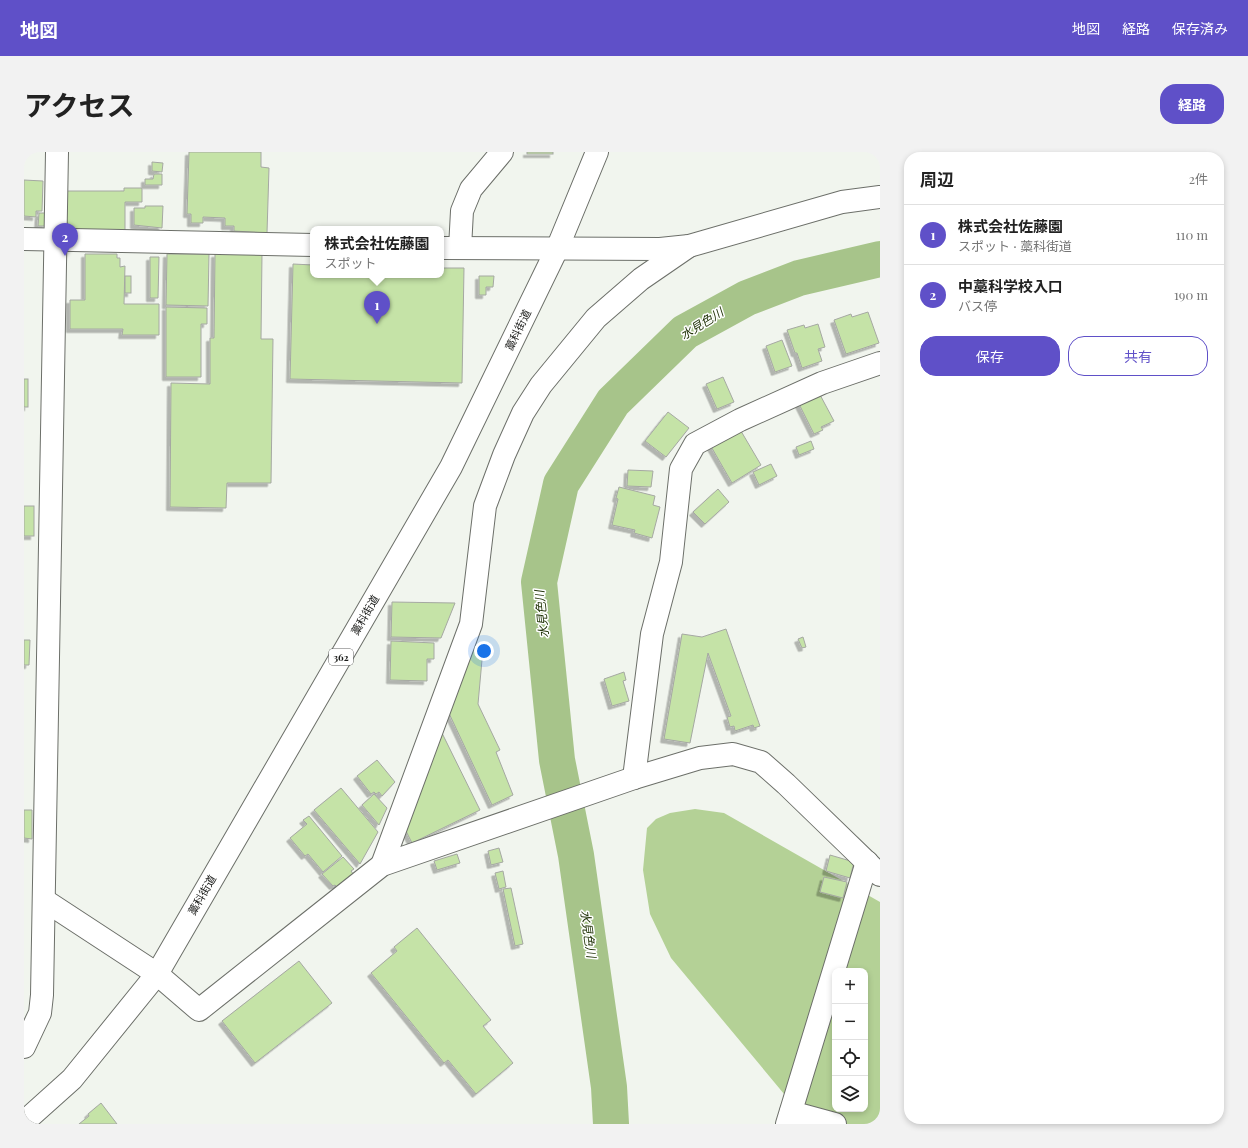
<!DOCTYPE html>
<html lang="ja">
<meta charset="utf-8">
<style>
:root{--surface:#fff;--page:#f2f2f2;--text:#222;--muted:#767676;--line:#e0e0e0;--accent:#5f50c8}
body{margin:0;font-family:"Playfair Display","Noto Sans JP",serif;background:var(--page);color:var(--text)}
.controls{position:absolute;right:12px;bottom:12px;display:grid;overflow:hidden;border-radius:8px;box-shadow:0 2px 6px #0003}
.controls button{width:36px;height:36px;display:grid;place-items:center;padding:0;border:0;border-bottom:1px solid var(--line);background:var(--surface);color:var(--text);font:20px sans-serif}
.you{position:absolute;left:460px;top:499px;width:14px;height:14px;margin:-10px;border:3px solid #fff;border-radius:50%;background:#1a73e8;box-shadow:0 0 0 6px #1a73e833}
.badge{display:grid;place-items:center;width:26px;height:26px;border-radius:50%;background:var(--accent);color:#fff;font-size:13px;font-weight:700}
.pin{position:absolute;translate:-50% -33px;filter:drop-shadow(0 1px 2px #0008)}
.pin::after{content:'';position:absolute;top:21px;width:14px;height:12px;background:inherit;clip-path:polygon(0 0,100% 0,50% 100%)}
.popup{position:absolute;left:286px;top:74px;width:134px;height:52px;box-sizing:border-box;display:grid;place-content:center;border-radius:8px;background:var(--surface);filter:drop-shadow(0 1px 3px #0005);font-size:13px;white-space:nowrap;color:var(--muted)}
.popup b{font-size:15px;color:var(--text)}
.popup::after{content:'';position:absolute;left:50%;top:100%;margin-left:-8px;border:8px solid transparent;border-top-color:var(--surface)}
.list{margin:0;padding:0;list-style:none}
h2{display:flex;justify-content:space-between;align-items:center;height:52px;margin:0;padding:0 16px;font-size:17px}
h2 small{font-size:13px;font-weight:400;color:var(--muted)}
.list li{display:grid;grid-template-columns:26px 1fr auto;gap:12px;align-items:center;box-sizing:border-box;height:60px;padding:0 16px;border-top:1px solid var(--line)}
.list b{display:block;font-size:15px;white-space:nowrap}
.list p{margin:0;font-size:13px;white-space:nowrap;color:var(--muted)}
.list em{font-size:13px;font-style:normal;color:var(--muted)}
.actions{display:flex;gap:8px;padding:12px 16px}
.actions a{flex:1;padding:9px 0;border:1px solid var(--accent);border-radius:16px;text-align:center;font-size:14px;color:var(--accent)}
.actions .main{background:var(--accent);color:#fff}
.icon{flex:none;width:22px;height:22px;fill:none;stroke:currentColor;stroke-width:2;stroke-linecap:round;stroke-linejoin:round}
.map{position:relative;flex:none;width:856px;height:972px;overflow:hidden;border-radius:16px}
header{display:flex;align-items:center;gap:24px;box-sizing:border-box;height:56px;padding:0 20px;background:var(--accent);color:#fff}
header strong{font-size:19px}
nav{display:flex;gap:22px;margin-inline-start:auto;font-size:14px}
.intro{display:flex;align-items:center;justify-content:space-between;box-sizing:border-box;height:96px;padding:0 24px}
h1{margin:0;font-size:28px}
.button{padding:10px 18px;border-radius:16px;background:var(--accent);color:#fff;font-size:14px;font-weight:700}
main{display:flex;gap:24px;padding:0 24px}
aside{flex:1;background:var(--surface);border-radius:16px;box-shadow:0 2px 6px #0003}
.map>svg:first-child{display:block}
</style>
<header>
<strong>地図</strong>
<nav><a>地図</a><a>経路</a><a>保存済み</a></nav>
</header>
<div class="intro"><h1>アクセス</h1><a class="button">経路</a></div>
<main>
<div class="map">
<svg width="856" height="972" viewBox="0 0 856 972">
<defs>
<filter id="shadow"><feDropShadow dx="-3.5" dy="3.5" stdDeviation="0" flood-color="#0004"/></filter>
</defs>
<rect width="100%" height="100%" fill="#f1f5ee"/>
<path fill="#b4d196" fill-rule="evenodd" d="M671,657L700,661L856,750V972H785L647,806L626,762L619,718L623,676L632,667L646,661ZM811,819H841V957H811Z"/>
<g fill="none" stroke-linecap="round" stroke-linejoin="round">
<path stroke="#a7c48a" stroke-width="36" d="M587,972L585,935L552,703L533,608L515,430L537,332L589,250L661,180L723,146L775,126L856,107"/>
</g>
<g fill="#c5e3a7" stroke="#a5a8a2" filter="url(#shadow)">
<path d="M165,0H237V15L245,16L243,81L210,79V74H201V66L179,65V71H167V62H163Z"/>
<rect x="503" y="0" width="26" height="2"/>
<path d="M128,10L139,11L138,20L128,19Z"/>
<path d="M130,22H138V33H121V27H129Z"/>
<path d="M0,28L19,29L18,59H12V65L0,64Z"/>
<path d="M100,36H118V50H101V80L37,79V39H100Z"/>
<path d="M121,54H139L138,76L110,73V56H121Z"/>
<path d="M15,61H22V74H14Z"/>
<path d="M61,102H93V106H96V115L101,114L100,152H135V183H98L99,177H46V148H61Z"/>
<path d="M143,102H185L184,154L142,153Z"/>
<path d="M191,102H238L237,187H249L247,331H203L202,356L146,355L147,231L186,232V186H190Z"/>
<path d="M126,105H135L134,146H126Z"/>
<path d="M269,112L289,113V123H417V116H440L438,231L266,227Z"/>
<rect x="101" y="124" width="6" height="17"/>
<path d="M455,124H470L469,135H462V143H455Z"/>
<path d="M142,155L183,156V172H177V225H142Z"/>
<path d="M844,160L855,191L822,202L810,168L827,162L828,165Z"/>
<path d="M794,172L801,195L794,197L798,209L778,216L773,201H771L763,178L780,173L781,176Z"/>
<path d="M758,188L768,214L751,220L742,194Z"/>
<path d="M699,225L710,250L693,257L682,232Z"/>
<rect x="0" y="227" width="4" height="28"/>
<path d="M794,239L810,269L797,275L799,278L790,282L774,250Z"/>
<path d="M644,260L665,276L642,305L621,289Z"/>
<path d="M714,274L737,313L708,331L685,291Z"/>
<path d="M787,289L790,297L775,303L772,295Z"/>
<path d="M747,312L753,324L735,333L729,320Z"/>
<path d="M604,318L629,319L627,335L603,334Z"/>
<path d="M595,335L631,344L629,353L636,355L628,386L610,381L611,378L588,373L594,347L592,346Z"/>
<path d="M694,337L705,350L681,372L669,360Z"/>
<rect x="0" y="354" width="10" height="30"/>
<path d="M368,450L431,451L417,486L367,485Z"/>
<path d="M702,477L736,574L730,576L729,573L711,579L710,574L706,575L703,565L707,564L684,501L666,591L640,587L658,482L678,485Z"/>
<path d="M779,485L782,495L778,496L774,487Z"/>
<path d="M0,488H6L5,513H0Z"/>
<path d="M367,489L410,491V507H403V529L366,528Z"/>
<path d="M443,496L459,497L454,552L476,598L472,600L489,643L468,653L423,557Z"/>
<path d="M600,520L602,528L599,529L605,549L588,554L580,527Z"/>
<path d="M416,577L456,658L388,691L382,679Z"/>
<path d="M353,608L371,630L358,644L355,640L352,642L350,640L347,642L333,624Z"/>
<path d="M317,636L354,680L336,712L290,658Z"/>
<path d="M350,642L363,656L355,673L338,653Z"/>
<path d="M0,658H8V687L0,686Z"/>
<path d="M285,664L318,704L299,720L284,702L281,704L266,686L283,672L279,668Z"/>
<path d="M475,696L479,710L467,713L464,699Z"/>
<path d="M433,702L436,711L413,718L410,709Z"/>
<path d="M806,703L830,710L826,726L802,719Z"/>
<path d="M319,705L330,717L327,719L330,723L314,736L311,733L309,734L298,722Z"/>
<path d="M479,719L482,735L475,737L471,721Z"/>
<path d="M800,725L823,730L819,746L796,740Z"/>
<path d="M487,736L499,792L491,794L479,737Z"/>
<path d="M393,776L467,868L459,874L489,911L452,942L424,908L420,911L347,821L373,799L370,795Z"/>
<path d="M275,809L308,851L231,911L198,869Z"/>
<path d="M77,951L93,972H55L65,964L64,962Z"/>
</g>
<g fill="none" stroke-linecap="round" stroke-linejoin="round">
<defs>
<g id="minor">
<path d="M0,87L289,93"/>
<path d="M417,96L636,97L665,94L818,50L856,45"/>
<path d="M436,96L438,59L447,37L478,0"/>
<path d="M610,626L628,482L647,410L657,317L671,292L716,268L798,231L856,211"/>
<path d="M358,713L447,472L461,354L480,303L499,261L517,233L572,166L617,127L665,94"/>
<path d="M20,748L133,822L175,858L358,713L610,626L676,606L709,602L737,610L762,632L856,723"/>
<path d="M0,895L16,861L18,843L33,0"/>
<path d="M767,960L811,972"/>
<path d="M763,972L843,710"/>
</g>
<path id="highway" d="M0,970L48,927L133,822L427,315L533,97L573,0"/>
</defs>
<use href="#minor" stroke="#6c6f69" stroke-width="24"/>
<use href="#highway" stroke="#6c6f69" stroke-width="24"/>
<use href="#minor" stroke="#fff" stroke-width="22"/>
<use href="#highway" stroke="#fff" stroke-width="22"/>
</g>
<g text-anchor="middle" stroke-width="3" stroke-linejoin="round" paint-order="stroke">
<rect fill="#fff" stroke="#5f5f5e" stroke-width="1" x="305" y="497" width="24" height="16" rx="3"/>
<g font-size="10" font-weight="bold" fill="#1a1b19">
<text x="317" y="509">362</text>
</g>
<g font-size="11" fill="#1a1b19" stroke="#fff">
<text transform="translate(494 178) rotate(-64)" y="4">藁科街道</text>
<text transform="translate(341 463) rotate(-60)" y="4">藁科街道</text>
<text transform="translate(178 743) rotate(-60)" y="4">藁科街道</text>
</g>
<g font-size="12" font-style="italic" fill="#223409" stroke="#fff">
<text transform="translate(678 172) rotate(-32)" y="4">水見色川</text>
<text transform="translate(518 462) rotate(-96)" y="4">水見色川</text>
<text transform="translate(564 782) rotate(82)" y="4">水見色川</text>
</g>
</g>
</svg>
<div class="controls">
<button>+</button>
<button>−</button>
<button><svg class="icon" aria-label="locate" viewBox="0 0 24 24"><circle cx="12" cy="12" r="6"/><path d="M12 2v4M12 18v4M2 12h4M18 12h4"/></svg></button>
<button><svg class="icon" aria-label="layers" viewBox="0 0 24 24"><path d="M12 4l9 5-9 5-9-5zM3 14l9 5 9-5"/></svg></button>
</div>
<div class="you"></div>
<div class="pin badge" style="left:353px;top:172px">1</div>
<div class="popup"><b>株式会社佐藤園</b>スポット</div>
<div class="pin badge" style="left:41px;top:104px">2</div>
</div>
<aside>
<h2>周辺<small>2件</small></h2>
<ul class="list">
<li><span class="badge">1</span><div><b>株式会社佐藤園</b><p>スポット · 藁科街道</p></div><em>110 m</em></li>
<li><span class="badge">2</span><div><b>中藁科学校入口</b><p>バス停</p></div><em>190 m</em></li>
</ul>
<div class="actions"><a class="main">保存</a><a>共有</a></div>
</aside>
</main>
